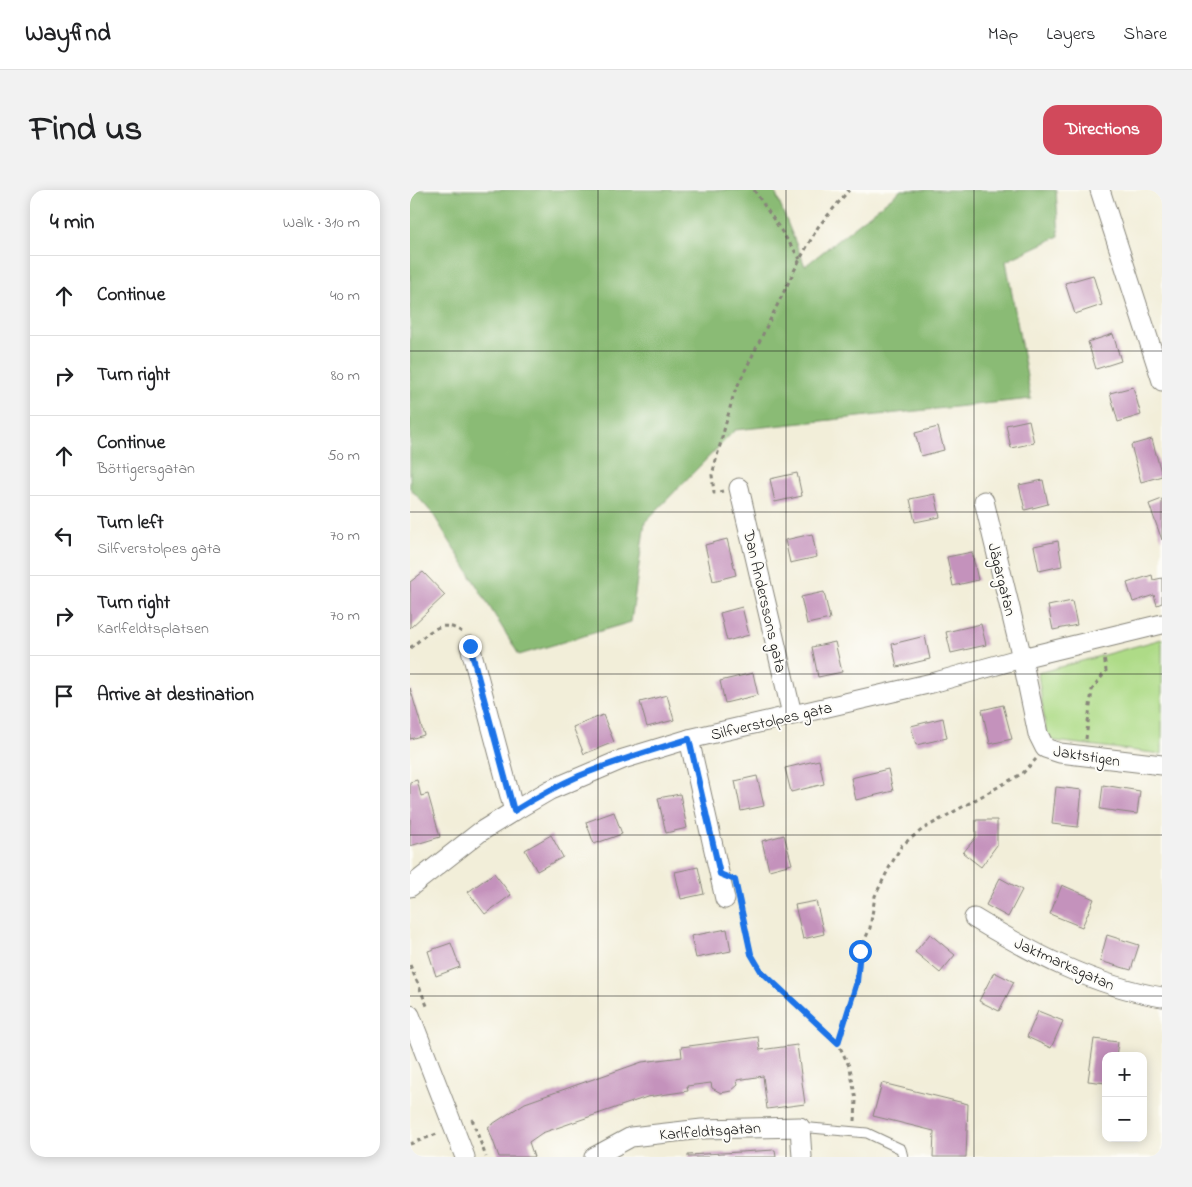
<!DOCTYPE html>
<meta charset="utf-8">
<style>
:root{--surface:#fff;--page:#f2f2f2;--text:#202124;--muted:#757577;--line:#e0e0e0;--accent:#d1495b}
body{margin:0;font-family:"Indie Flower",sans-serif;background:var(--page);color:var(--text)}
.controls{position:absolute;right:15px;bottom:15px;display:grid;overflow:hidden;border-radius:10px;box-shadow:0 2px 12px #0003}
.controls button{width:45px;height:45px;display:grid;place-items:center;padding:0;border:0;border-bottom:1px solid var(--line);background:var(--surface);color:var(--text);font:25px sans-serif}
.stop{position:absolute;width:15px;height:15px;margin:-11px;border:4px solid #1a73e8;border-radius:50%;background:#fff}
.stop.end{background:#1a73e8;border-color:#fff;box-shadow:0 1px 5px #0008}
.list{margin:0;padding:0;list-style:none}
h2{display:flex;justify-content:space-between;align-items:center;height:65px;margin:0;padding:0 20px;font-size:21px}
h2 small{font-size:16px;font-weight:400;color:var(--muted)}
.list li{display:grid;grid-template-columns:32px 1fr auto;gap:15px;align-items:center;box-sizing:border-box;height:80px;padding:0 20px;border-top:1px solid var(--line)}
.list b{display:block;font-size:19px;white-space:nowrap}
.list p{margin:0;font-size:16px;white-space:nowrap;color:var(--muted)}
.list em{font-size:16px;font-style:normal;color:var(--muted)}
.icon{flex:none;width:28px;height:28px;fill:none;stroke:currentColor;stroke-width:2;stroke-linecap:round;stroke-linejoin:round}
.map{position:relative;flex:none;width:752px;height:967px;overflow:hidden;border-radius:15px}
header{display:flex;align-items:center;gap:30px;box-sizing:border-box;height:70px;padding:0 25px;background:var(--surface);border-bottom:1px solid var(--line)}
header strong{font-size:24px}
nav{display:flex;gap:28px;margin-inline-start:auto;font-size:18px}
.intro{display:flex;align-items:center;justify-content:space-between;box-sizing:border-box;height:120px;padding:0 30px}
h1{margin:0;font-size:35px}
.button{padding:12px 22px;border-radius:15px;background:var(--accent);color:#fff;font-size:18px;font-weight:700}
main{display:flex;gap:30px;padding:0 30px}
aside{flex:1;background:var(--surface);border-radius:15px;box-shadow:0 2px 12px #0003}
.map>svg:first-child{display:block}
</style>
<header>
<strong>Wayfind</strong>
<nav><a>Map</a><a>Layers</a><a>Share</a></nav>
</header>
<div class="intro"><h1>Find us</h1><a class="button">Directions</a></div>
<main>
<aside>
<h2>4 min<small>Walk · 310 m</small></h2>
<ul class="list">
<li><svg class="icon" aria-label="ahead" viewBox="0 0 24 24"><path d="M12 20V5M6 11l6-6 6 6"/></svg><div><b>Continue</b></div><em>40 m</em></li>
<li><svg class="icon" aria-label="right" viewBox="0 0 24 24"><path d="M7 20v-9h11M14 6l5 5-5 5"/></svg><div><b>Turn right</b></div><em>80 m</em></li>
<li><svg class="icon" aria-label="ahead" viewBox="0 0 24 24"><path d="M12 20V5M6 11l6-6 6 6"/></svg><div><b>Continue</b><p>Böttigersgatan</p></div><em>50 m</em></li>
<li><svg class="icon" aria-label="left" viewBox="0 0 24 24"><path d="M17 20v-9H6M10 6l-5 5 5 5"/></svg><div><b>Turn left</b><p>Silfverstolpes gata</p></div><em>70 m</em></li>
<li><svg class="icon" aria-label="right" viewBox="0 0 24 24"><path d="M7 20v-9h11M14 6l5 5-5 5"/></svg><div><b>Turn right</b><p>Karlfeldtsplatsen</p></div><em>70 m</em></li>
<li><svg class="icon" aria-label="arrive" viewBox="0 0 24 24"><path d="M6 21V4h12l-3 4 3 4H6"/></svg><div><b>Arrive at destination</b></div></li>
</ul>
</aside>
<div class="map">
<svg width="752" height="967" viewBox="0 0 752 967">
<rect width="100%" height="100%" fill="#fdfcf7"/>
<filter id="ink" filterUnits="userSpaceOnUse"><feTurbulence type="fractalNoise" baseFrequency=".02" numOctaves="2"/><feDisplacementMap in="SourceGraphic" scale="10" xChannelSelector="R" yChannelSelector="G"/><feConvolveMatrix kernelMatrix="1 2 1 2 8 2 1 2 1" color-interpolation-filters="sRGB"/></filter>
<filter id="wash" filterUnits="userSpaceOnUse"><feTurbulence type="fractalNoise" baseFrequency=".0096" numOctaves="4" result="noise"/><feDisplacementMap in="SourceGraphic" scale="20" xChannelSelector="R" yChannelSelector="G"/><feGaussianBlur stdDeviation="1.12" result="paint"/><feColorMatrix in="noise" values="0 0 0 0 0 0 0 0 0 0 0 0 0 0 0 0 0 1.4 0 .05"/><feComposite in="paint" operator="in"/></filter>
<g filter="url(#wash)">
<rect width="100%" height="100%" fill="#f2eed9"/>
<path fill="#aedb87" stroke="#657c52" d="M752,449V564L637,550L628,483Z"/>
<path fill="#8abb74" stroke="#536c48" d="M0,0H367L365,2L395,76L491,0H646L649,46L596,71L621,209L325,240L235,332L221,432L109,465L23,324L0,298Z"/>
<g id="blocks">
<g fill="#c492bc">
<path d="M683,85L692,115L665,124L655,93Z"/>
<path d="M703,144L711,171L686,179L678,152Z"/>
<path d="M723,197L731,225L708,232L700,203Z"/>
<path d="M619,230L624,253L601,258L596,235Z"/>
<path d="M528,237L534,260L511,266L505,243Z"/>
<path d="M742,249L752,286L731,292L721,255Z"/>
<path d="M387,283L392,306L365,312L360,289Z"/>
<path d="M633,290L638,314L615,320L609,295Z"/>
<path d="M525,304L530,327L505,332L500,309Z"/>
<path d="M752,309V350L739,314Z"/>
<path d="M402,344L407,367L380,373L375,350Z"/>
<path d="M317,349L326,385L303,391L295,355Z"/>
<path d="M648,351L652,376L629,381L624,356Z"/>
<path d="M562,362L568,390L543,396L537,367Z"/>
<path d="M13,382L35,405L0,438V392Z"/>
<path d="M742,385L743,390L752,388V413L747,415L744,405L723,412L717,393Z"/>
<path d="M414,402L420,429L397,434L391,407Z"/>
<path d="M662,411L667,435L643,440L638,416Z"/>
<path d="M332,417L339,445L317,451L310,423Z"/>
<path d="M571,434L576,455L541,463L536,442Z"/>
<path d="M515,446L520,469L487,477L482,454Z"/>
<path d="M425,452L432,482L408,487L402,457Z"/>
<path d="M343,483L348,505L315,513L310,491Z"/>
<path d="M0,498L14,545L0,549Z"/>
<path d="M257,505L264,530L237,537L230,512Z"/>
<path d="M593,515L602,549L580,554L572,520Z"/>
<path d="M193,525L204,552L174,564L163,537Z"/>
<path d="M533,528L537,548L506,555L501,536Z"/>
<path d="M409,570L414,594L381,602L375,578Z"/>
<path d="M478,579L483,601L446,610L441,588Z"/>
<path d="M347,586L354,616L331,621L325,591Z"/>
<path d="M7,590L11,606L18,604L30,647L0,656V592Z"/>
<path d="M693,595L730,601L727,624L690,619Z"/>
<path d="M646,597L672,600L668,637L642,634Z"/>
<path d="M270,604L277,638L256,643L248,608Z"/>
<path d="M204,622L212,644L184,654L176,632Z"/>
<path d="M566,630H587V655L571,677L553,663L566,647Z"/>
<path d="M141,645L153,667L127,681L115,660Z"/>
<path d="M374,645L382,674L359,680L352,651Z"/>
<path d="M288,677L294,704L271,709L265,682Z"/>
<path d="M84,683L101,705L75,724L58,702Z"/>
<path d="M590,688L612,700L598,727L576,715Z"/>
<path d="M652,695L684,709L672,737L640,724Z"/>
<path d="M406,711L414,744L393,749L385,715Z"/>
<path d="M317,739L321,761L286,768L281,746Z"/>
<path d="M520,744L545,765L530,783L505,762Z"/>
<path d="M697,745L729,755L721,780L690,771Z"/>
<path d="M41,753L50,777L26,786L18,761Z"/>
<path d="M584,782L604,792L589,821L569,811Z"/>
<path d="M628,821L653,831L641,858L617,847Z"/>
<path d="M348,847L350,860L387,855L395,914L357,919L353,886L327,890L328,895L321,901L311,903L302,898L301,893L277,896L278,901L237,907L132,943L119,952L124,967H89L78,937L115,913L232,872L272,867L271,857Z"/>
<path d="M684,849L708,852L706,866H696V893L678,891Z"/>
<path d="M472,893L558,914L556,967H523L524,941L463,926Z"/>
<path d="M365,960L366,967H278V965Z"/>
</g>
</g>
</g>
<g filter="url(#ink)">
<use href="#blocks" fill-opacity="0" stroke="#87857a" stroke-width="1"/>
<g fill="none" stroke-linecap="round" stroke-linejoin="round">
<defs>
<path id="lane" d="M390,937L457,943L491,959L493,967"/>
<g id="street">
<path d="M690,0L752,191"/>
<path d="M329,298L382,524"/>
<path d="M574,311L612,468L628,544L635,558L650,563L752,575"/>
<path d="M60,456L104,621"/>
<path d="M279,549L315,709"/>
<path d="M0,697L70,642L104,621L140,600L213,569L279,549L522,493L612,468L752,434"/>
<path d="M564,728C622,763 684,796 752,807"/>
<path d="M0,825L55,967"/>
<path d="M184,967L221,947L292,939L390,937L392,967"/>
</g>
</defs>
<use href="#lane" stroke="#87857a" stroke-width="11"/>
<use href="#street" stroke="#87857a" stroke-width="21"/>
<g stroke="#87857a" stroke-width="3" stroke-dasharray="4 4" stroke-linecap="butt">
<path d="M344,0L390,69"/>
<path d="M313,301L304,303L302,285L324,203L390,69L408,37L439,0"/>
<path d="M0,458C18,444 30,427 52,442"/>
<path d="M676,549L682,500L696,481L694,465"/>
<path d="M331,715L341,764L351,781L428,853"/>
<path d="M0,775L18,818"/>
<path d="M62,929L76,967"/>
<path d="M445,931L446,910L440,878L428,853L447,792L450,761L460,738L465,706L479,678L492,655L513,639L613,583L626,569"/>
<path d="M0,954L27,944"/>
</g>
<use href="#lane" stroke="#fff" stroke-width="9"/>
<use href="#street" stroke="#fff" stroke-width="19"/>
</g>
</g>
<g fill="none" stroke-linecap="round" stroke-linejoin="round" filter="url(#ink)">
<path stroke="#1a73e8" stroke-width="6" d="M60,456L104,621C125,608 146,596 169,586C205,571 242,560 279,549L310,684L325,690L341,764L351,781L428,853L447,792L450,761"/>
</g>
<path fill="none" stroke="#1c1c1c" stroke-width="1" stroke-opacity="0.55" d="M188,0V967M376,0V967M564,0V967M0,161H752M0,322H752M0,484H752M0,645H752M0,806H752"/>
<g text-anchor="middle" stroke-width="4" stroke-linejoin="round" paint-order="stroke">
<g font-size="16" fill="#1c1c1c" stroke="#fdfcf7">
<text transform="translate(593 389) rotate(76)" y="6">Jägargatan</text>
<text transform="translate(356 411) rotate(77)" y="6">Dan Anderssons gata</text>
<text transform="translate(361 530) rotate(-13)" y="6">Silfverstolpes gata</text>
<text transform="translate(677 565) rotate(9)" y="6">Jaktstigen</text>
<text transform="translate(655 773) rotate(24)" y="6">Jaktmarksgatan</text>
<text transform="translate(300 940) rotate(-4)" y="6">Karlfeldtsgatan</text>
</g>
</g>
</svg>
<div class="controls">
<button>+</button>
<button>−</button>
</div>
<div class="stop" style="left:450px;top:761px"></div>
<div class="stop end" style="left:60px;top:456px"></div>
</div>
</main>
